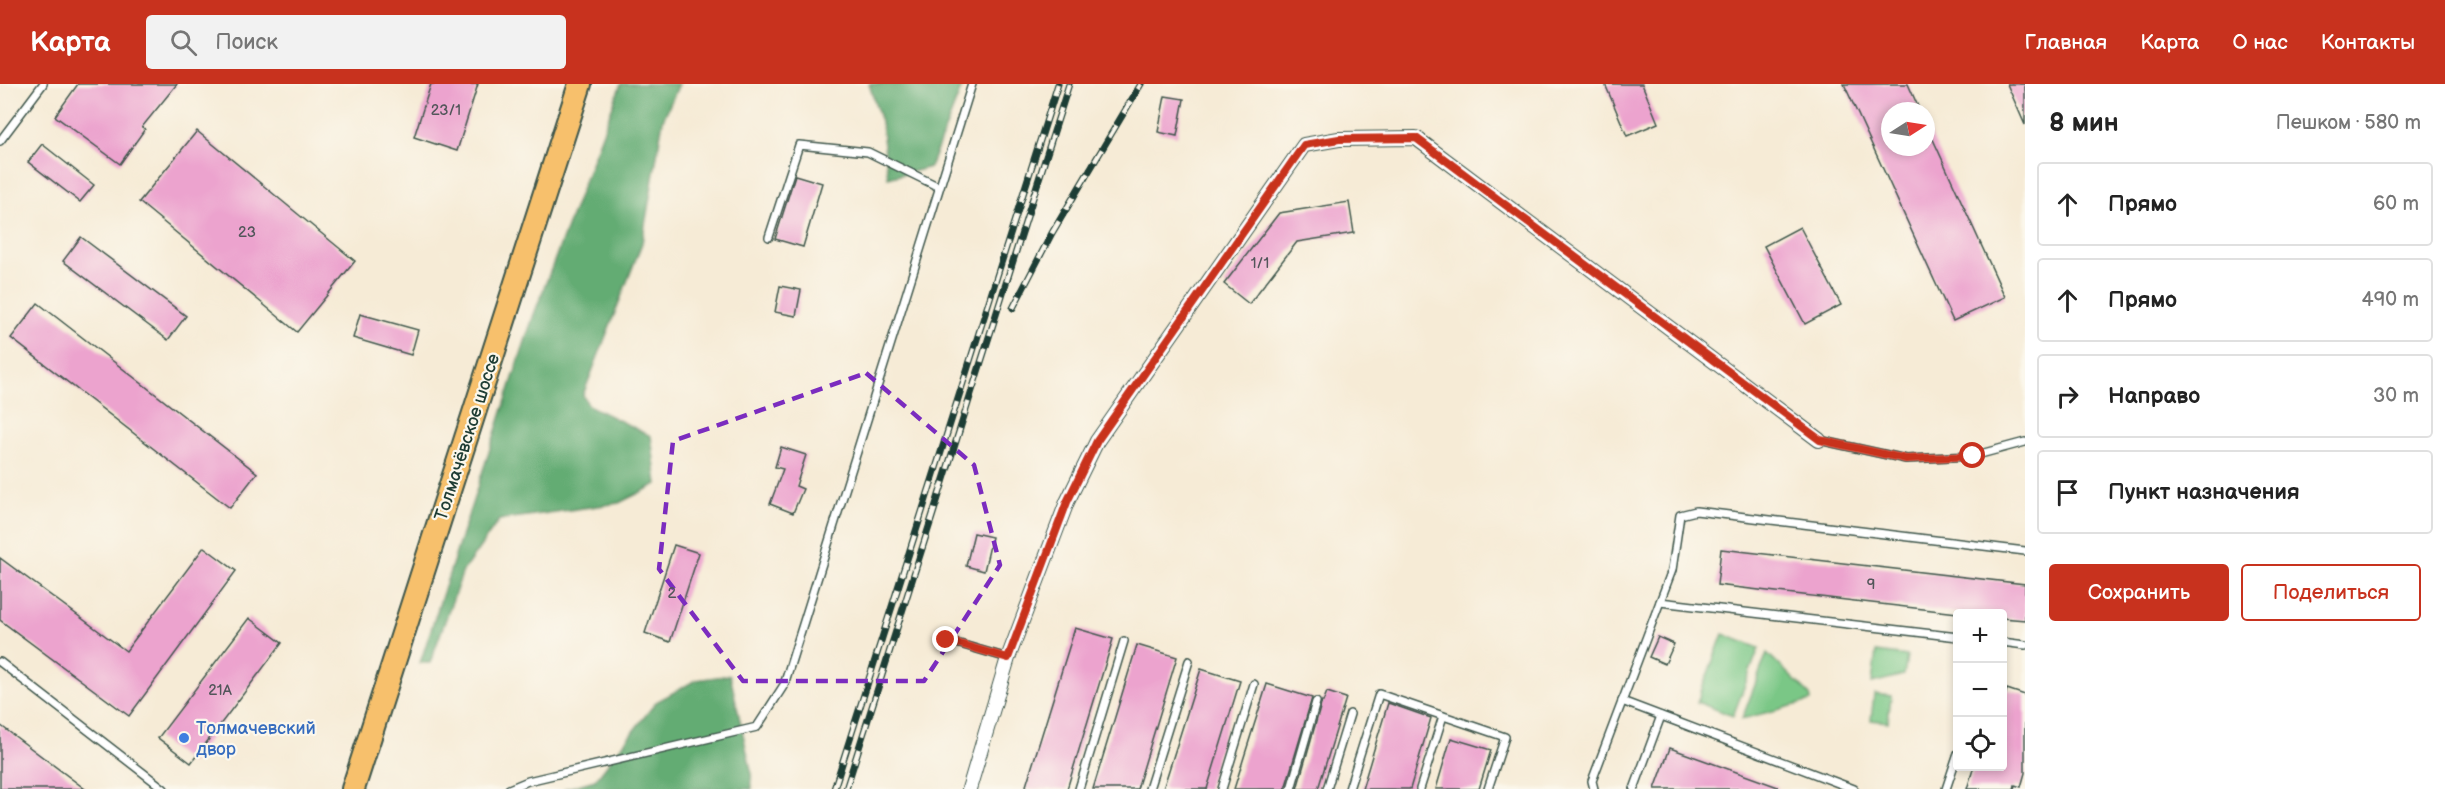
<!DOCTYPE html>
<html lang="ru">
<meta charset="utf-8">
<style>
:root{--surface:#fff;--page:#f2f2f2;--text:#222;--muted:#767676;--line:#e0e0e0;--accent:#c8321e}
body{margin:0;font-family:"Balsamiq Sans",sans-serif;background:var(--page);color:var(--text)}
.controls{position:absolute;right:18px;bottom:18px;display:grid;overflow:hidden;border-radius:6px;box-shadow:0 3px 9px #0003}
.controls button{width:54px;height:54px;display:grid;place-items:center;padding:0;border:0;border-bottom:2px solid var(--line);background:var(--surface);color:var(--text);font:30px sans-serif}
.compass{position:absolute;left:1881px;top:18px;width:54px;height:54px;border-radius:50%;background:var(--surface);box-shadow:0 3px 9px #0003;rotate:78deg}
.stop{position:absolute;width:18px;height:18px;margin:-14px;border:4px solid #c8321e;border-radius:50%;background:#fff}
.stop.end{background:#c8321e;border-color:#fff;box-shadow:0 2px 6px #0008}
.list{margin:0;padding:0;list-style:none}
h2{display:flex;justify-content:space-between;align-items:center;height:78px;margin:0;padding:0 24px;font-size:26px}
h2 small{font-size:20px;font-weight:400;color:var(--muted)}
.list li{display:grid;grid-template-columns:39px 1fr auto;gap:18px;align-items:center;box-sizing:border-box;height:84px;margin:0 12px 12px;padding:0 12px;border:2px solid var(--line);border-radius:6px}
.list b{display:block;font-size:22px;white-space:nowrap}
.list em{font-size:20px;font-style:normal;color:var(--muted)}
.actions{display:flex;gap:12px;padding:18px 24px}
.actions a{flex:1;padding:14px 0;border:2px solid var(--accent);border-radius:6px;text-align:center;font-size:21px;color:var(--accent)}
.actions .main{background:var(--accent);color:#fff}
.icon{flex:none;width:33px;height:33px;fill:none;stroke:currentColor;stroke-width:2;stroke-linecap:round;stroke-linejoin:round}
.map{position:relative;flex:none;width:2025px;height:705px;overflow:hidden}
header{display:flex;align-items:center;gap:36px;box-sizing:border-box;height:84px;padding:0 30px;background:var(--accent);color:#fff}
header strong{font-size:28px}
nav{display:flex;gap:33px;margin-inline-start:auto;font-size:21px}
.search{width:420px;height:54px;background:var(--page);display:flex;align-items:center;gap:15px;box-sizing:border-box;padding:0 21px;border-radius:6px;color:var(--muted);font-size:22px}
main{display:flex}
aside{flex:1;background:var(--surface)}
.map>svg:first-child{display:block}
</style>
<header>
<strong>Карта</strong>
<div class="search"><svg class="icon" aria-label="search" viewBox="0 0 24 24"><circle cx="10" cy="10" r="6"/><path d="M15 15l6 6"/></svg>Поиск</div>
<nav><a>Главная</a><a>Карта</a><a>О нас</a><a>Контакты</a></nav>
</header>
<main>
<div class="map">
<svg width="2025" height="705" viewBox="0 0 2025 705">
<rect width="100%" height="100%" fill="#fbf7ec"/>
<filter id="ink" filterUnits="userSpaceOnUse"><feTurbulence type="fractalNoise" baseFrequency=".0167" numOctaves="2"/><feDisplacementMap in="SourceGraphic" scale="12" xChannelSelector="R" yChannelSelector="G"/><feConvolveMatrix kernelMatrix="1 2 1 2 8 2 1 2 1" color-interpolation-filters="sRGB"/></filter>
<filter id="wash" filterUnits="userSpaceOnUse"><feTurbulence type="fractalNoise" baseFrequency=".008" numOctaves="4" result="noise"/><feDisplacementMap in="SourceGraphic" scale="24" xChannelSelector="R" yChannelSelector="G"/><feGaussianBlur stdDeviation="1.35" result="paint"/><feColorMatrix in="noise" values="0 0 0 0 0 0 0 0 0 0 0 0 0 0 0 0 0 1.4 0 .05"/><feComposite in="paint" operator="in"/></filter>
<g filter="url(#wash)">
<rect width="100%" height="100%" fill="#f6ebd6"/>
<g fill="#7ac786" stroke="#4c825d" stroke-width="1.5">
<path d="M1723,550L1759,564L1733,632L1697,618Z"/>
<path d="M1876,568L1907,572L1904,591L1872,599Z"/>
<path d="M1767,569L1810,611L1811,617L1742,635Z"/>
<path d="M1874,610L1891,612L1888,638L1871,636Z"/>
</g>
<g fill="#63ac73" stroke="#417454" stroke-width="1.5">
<path d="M621,0H679L663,36L642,159L583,311L588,321L651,352L657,400L619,419L499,436L463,487L430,579H420L533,233Z"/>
<path d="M869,0H963L930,83L888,94L881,38Z"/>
<path d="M730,591L751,686L752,705H564L595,696L656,618L696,596Z"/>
</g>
<g id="blocks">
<g fill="#eca3ce">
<path d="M78,0H177L142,43L145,45L120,80L55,32Z"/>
<path d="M431,0H478L457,67L414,53Z"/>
<path d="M1605,0H1642L1658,39L1627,52Z"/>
<path d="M1844,0H1908L1920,27H1890V63H1926V40L2005,213L1953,237Z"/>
<path d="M2007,0H2025V41Z"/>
<path d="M1165,12L1184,15L1177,52L1158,48Z"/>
<path d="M197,47L355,177L297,248L139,118Z"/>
<path d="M42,60L94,101L80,118L28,78Z"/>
<path d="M795,91L822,99L803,163L775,155Z"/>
<path d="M1349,118L1354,149L1297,158L1249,220L1224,200L1279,129Z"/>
<path d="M1800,143L1841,221L1805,240L1764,162Z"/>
<path d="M81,153L186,232L168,256L63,177Z"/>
<path d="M780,202L801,206L796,232L775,228Z"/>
<path d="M38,219L257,389L230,424L11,254Z"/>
<path d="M360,230L418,246L411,271L353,254Z"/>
<path d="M781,363L806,371L796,402L803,405L793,429L770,420L783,385L775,383Z"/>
<path d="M974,449L992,453L984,487L966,482Z"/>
<path d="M674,461L699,469L670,558L645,549Z"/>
<path d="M204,463L236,487L129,632L0,536V474L126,567Z"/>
<path d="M1721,465L2025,500V536L2002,534V530H1966L1717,501Z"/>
<path d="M249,534L282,559L191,679L158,654Z"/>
<path d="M1075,544L1113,555L1067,705H1025Z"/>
<path d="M1658,553L1674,560L1665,580L1649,573Z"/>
<path d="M1137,561L1177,573L1137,705H1093Z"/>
<path d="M1201,585L1240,597L1207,705H1163Z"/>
<path d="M1267,600L1312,614L1285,705H1234Z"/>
<path d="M2007,605L2025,611V689L2021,703L2015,701L2014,705H1967L1974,682H2002V611L2005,612Z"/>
<path d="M1327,608L1346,614L1318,705H1297L1322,617L1323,618Z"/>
<path d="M1388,619L1431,634L1410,705H1362Z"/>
<path d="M0,641L85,705H0Z"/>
<path d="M1451,654L1491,666L1479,705H1436Z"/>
<path d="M1670,664L1778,703V705H1655Z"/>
</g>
</g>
</g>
<g filter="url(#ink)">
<use href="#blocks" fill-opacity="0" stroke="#3f574c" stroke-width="1.5"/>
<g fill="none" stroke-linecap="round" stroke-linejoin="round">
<defs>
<g id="lane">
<path d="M0,57L43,0"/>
<path d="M769,153L799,61L868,68L939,103"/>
<path d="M1819,356L1906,375L1973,372L2025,358"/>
<path d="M1660,518L1958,553"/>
<path d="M946,556L1008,574"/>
<path d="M2002,558L2025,561"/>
<path d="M0,578L164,705"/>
<path d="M1622,617L1854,705"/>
<path d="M509,705L528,697L757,643L784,601L972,0"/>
<path d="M1079,705L1124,557"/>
<path d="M1149,705L1189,577"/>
<path d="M1222,705L1254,600"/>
<path d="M1291,705L1316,618"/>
<path d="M1327,705L1350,630"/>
<path d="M1349,705L1379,610L1505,653L1488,705"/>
<path d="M1420,705L1443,632"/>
<path d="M1594,705L1592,697L1672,486L1680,431L1696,427L2025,467"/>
<path d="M1634,705L1661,632"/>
<path d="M1946,705L1958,669"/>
</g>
<path id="street" d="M969,705L1008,574L1067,418L1097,357L1304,61L1339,55L1416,54L1819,356"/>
<path id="primary" d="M353,705L580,0"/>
</defs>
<use href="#lane" stroke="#3f574c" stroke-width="10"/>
<use href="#street" stroke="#3f574c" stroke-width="16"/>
<use href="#primary" stroke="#3f574c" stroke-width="26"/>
<use href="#lane" stroke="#fff" stroke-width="7"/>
<use href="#street" stroke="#fff" stroke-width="14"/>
<use href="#primary" stroke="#f7c06c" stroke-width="22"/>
<defs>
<g id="rail">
<path d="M1013,224L1052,149L1141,0"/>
<path d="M834,705L1058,0"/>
<path d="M846,705L1069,0"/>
</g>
</defs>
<use href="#rail" stroke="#1f3d34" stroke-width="7"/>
<use href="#rail" stroke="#fbf7ec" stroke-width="4.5" stroke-dasharray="14" stroke-linecap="butt"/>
</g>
</g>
<g fill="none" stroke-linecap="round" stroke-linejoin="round" filter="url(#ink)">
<path stroke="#c8321e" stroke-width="8" d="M946,556L1008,574L1067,418L1097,357L1304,61L1339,55L1416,54L1820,356L1906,375L1973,372"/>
</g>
<path fill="none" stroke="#7b2cbf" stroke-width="4.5" stroke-dasharray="12 8" stroke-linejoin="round" d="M866,289L974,381L1000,481L924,597H743L659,485L673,357Z"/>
<circle fill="#3f7fe0" stroke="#fbf7ec" stroke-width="2" cx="184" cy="654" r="6"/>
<g text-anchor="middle" stroke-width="4.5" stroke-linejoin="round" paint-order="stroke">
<g font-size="15" fill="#52565a">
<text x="446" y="31">23/1</text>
<text x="247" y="153">23</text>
<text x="1260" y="184">1/1</text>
<text x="1871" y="505">9</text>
<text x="672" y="514">2</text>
<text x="220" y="611">21А</text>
</g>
<g font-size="18" fill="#1f3d34" stroke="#fbf7ec">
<text transform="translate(467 353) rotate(-72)" y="6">Толмачёвское шоссе</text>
</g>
<g font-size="18" fill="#366cbe" stroke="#fbf7ec" text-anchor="start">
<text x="196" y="650">Толмачевский<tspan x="196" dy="21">двор</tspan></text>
</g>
</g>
</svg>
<div class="controls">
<button>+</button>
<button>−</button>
<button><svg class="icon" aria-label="locate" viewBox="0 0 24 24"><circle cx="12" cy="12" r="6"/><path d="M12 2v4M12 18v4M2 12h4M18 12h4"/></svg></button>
</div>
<svg class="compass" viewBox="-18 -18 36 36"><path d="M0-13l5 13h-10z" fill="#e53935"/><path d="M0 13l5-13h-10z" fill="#767676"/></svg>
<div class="stop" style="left:1973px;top:372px"></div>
<div class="stop end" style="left:946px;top:556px"></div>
</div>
<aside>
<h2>8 мин<small>Пешком · 580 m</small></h2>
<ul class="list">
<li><svg class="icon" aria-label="ahead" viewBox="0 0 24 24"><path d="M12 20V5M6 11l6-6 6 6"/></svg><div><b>Прямо</b></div><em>60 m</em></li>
<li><svg class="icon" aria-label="ahead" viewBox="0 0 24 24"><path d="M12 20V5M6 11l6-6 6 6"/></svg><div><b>Прямо</b></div><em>490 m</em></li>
<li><svg class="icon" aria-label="right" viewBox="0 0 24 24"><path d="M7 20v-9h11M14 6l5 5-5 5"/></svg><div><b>Направо</b></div><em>30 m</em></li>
<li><svg class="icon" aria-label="arrive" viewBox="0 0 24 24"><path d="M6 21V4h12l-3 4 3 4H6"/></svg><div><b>Пункт назначения</b></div></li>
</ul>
<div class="actions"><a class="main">Сохранить</a><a>Поделиться</a></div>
</aside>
</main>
